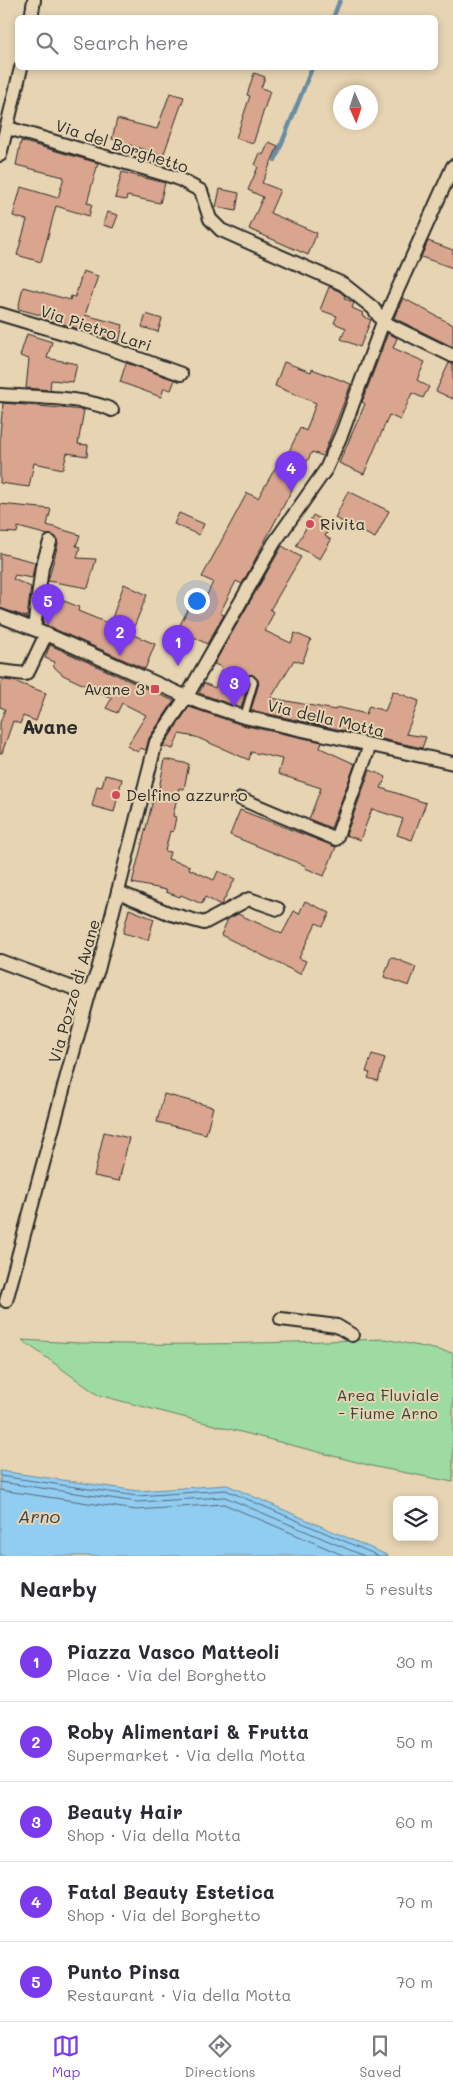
<!DOCTYPE html>
<meta charset="utf-8">
<style>
:root{--surface:#fff;--page:#f7f7f7;--text:#2b2b33;--muted:#7c7c81;--line:#e1e1e2;--accent:#7c3aed}
body{margin:0;font-family:Mali,sans-serif;background:var(--page);color:var(--text)}
.controls{position:absolute;right:15px;bottom:15px;display:grid;overflow:hidden;border-radius:8px;box-shadow:0 2px 8px #0003}
.controls button{width:45px;height:45px;display:grid;place-items:center;padding:0;border:0;border-bottom:1px solid var(--line);background:var(--surface);color:var(--text);font:25px sans-serif}
.compass{position:absolute;left:333px;top:85px;width:45px;height:45px;border-radius:50%;background:var(--surface);box-shadow:0 2px 8px #0003;rotate:177deg}
.you{position:absolute;left:196px;top:600px;width:18px;height:18px;margin:-12px;border:4px solid #fff;border-radius:50%;background:#1a73e8;box-shadow:0 0 0 8px #1a73e833}
.badge{display:grid;place-items:center;width:32px;height:32px;border-radius:50%;background:var(--accent);color:#fff;font-size:16px;font-weight:700}
.pin{position:absolute;translate:-50% -41px;filter:drop-shadow(0 1px 2px #0008)}
.pin::after{content:'';position:absolute;top:26px;width:18px;height:15px;background:inherit;clip-path:polygon(0 0,100% 0,50% 100%)}
.list{margin:0;padding:0;list-style:none}
h2{display:flex;justify-content:space-between;align-items:center;height:65px;margin:0;padding:0 20px;font-size:21px}
h2 small{font-size:16px;font-weight:400;color:var(--muted)}
.list li{display:grid;grid-template-columns:32px 1fr auto;gap:15px;align-items:center;box-sizing:border-box;height:80px;padding:0 20px;border-top:1px solid var(--line)}
.list b{display:block;font-size:19px;white-space:nowrap}
.list p{margin:0;font-size:16px;white-space:nowrap;color:var(--muted)}
.list em{font-size:16px;font-style:normal;color:var(--muted)}
.icon{flex:none;width:28px;height:28px;fill:none;stroke:currentColor;stroke-width:2;stroke-linecap:round;stroke-linejoin:round}
.map{position:relative;flex:none;width:453px;height:1556px;overflow:hidden}
.search{position:absolute;background:var(--surface);box-shadow:0 2px 8px #0003;left:15px;right:15px;top:15px;height:55px;display:flex;align-items:center;gap:12px;box-sizing:border-box;padding:0 18px;border-radius:8px;color:var(--muted);font-size:19px}
.sheet{height:465px;background:var(--surface)}
nav{display:flex;justify-content:space-around;align-items:center;box-sizing:border-box;height:70px;border-top:1px solid var(--line);background:var(--surface);font-size:14px;color:var(--muted)}
nav a{display:grid;justify-items:center;gap:2px}
nav .on{color:var(--accent)}
.map>svg:first-child{display:block}
</style>
<div class="map">
<svg width="453" height="1556" viewBox="0 0 453 1556">
<rect width="100%" height="100%" fill="#e6d4b2"/>
<filter id="ink" filterUnits="userSpaceOnUse"><feTurbulence type="fractalNoise" baseFrequency=".02" numOctaves="2"/><feDisplacementMap in="SourceGraphic" scale="10" xChannelSelector="R" yChannelSelector="G"/><feConvolveMatrix kernelMatrix="1 2 1 2 8 2 1 2 1" color-interpolation-filters="sRGB"/></filter>
<g filter="url(#ink)">
<path fill="#9ddba3" stroke="#648367" d="M385,1339L453,1353V1482L376,1467L98,1395L22,1340C143,1348 264,1343 385,1339Z"/>
<path fill="#91ccf1" stroke="#688ca2" d="M0,1471L138,1491L227,1485L389,1556H0Z"/>
<g fill="none" stroke-linecap="round" stroke-linejoin="round">
<g stroke="#546b7a" stroke-width="1">
<path d="M0,1476L137,1496L226,1490L379,1556"/>
<path d="M0,1482L137,1502L225,1497L364,1556"/>
<path d="M0,1490L136,1510L224,1504L345,1556"/>
</g>
<g stroke="#688ca2" stroke-width="4.5">
<path d="M333,18L340,0"/>
<path d="M275,160L312,68"/>
</g>
</g>
<g fill="#d9a58e" stroke="#2b2b2b">
<path d="M254,73L265,77L261,88L270,91L253,144L236,138L250,96L247,95Z"/>
<path d="M170,93L184,97L163,156L112,139L117,119L157,129Z"/>
<path d="M21,141L98,163L87,203L92,204L89,216L56,206L41,262L17,255L27,220L13,216L21,187L58,198L64,177L16,165Z"/>
<path d="M269,142L278,146L262,183L280,190L270,213L317,233L308,255L249,229L263,197L248,190L258,167L255,165L260,153L263,155Z"/>
<path d="M122,172L165,183L160,203L127,196L126,200L115,198Z"/>
<path d="M220,189L239,193L236,211L216,207Z"/>
<path d="M107,212L118,215L113,228L103,225Z"/>
<path d="M428,241L453,250V268L421,257Z"/>
<path d="M83,271L98,276L85,315L123,325L119,342L63,324V321L18,309L23,287L70,300L71,296L75,297Z"/>
<path d="M329,287L339,291L345,296L344,298L354,303L352,308L363,313L362,316L371,320L360,347L341,339L346,328L334,323L337,316L320,310Z"/>
<path d="M403,298L453,325V347L394,318Z"/>
<path d="M146,314L162,319L158,332L142,327Z"/>
<path d="M388,333L397,338L393,348L425,362L417,380L429,387L423,398L412,393L400,420L389,415L364,474L339,463L365,404L362,402Z"/>
<path d="M27,334L52,342L47,358L77,364L73,382L51,380L50,390L26,388L29,359L20,356Z"/>
<path d="M284,362L311,372L312,369L351,384L323,456L312,452L242,584L236,581L220,613L224,615L207,644L178,629L190,605L200,610L213,582L202,577L247,493L258,498L281,458L285,460L300,428L306,431L316,403L275,386Z"/>
<path d="M126,363L175,380L171,390L164,388L161,397L120,382Z"/>
<path d="M449,363L453,364V399L436,391Z"/>
<path d="M3,403L84,410L78,444L88,445L87,456L67,453L63,469L34,463L29,487L0,483V434Z"/>
<path d="M348,491L389,511L375,538L335,518Z"/>
<path d="M0,504L51,509L47,525L80,535L76,546L80,547L77,558L96,559L88,588L48,581L58,544L56,537L18,527L17,533L0,532Z"/>
<path d="M179,513L204,524L199,535L174,524Z"/>
<path d="M313,515L332,525L325,536L331,540L320,559L296,546Z"/>
<path d="M282,546L301,557L270,610L274,612L265,631L291,643L295,633L311,640L302,663L294,660L271,698L335,710L337,707L366,714L369,706L385,711L393,691L419,701L406,734L426,737L422,748L251,710L259,683L252,674L246,677L248,683L241,708L199,693L204,683L215,688L222,667L214,664Z"/>
<path d="M0,553L35,562L32,578L15,575L13,579L31,587L27,617L0,608Z"/>
<path d="M124,584L147,595L131,634L155,644L145,669L43,624L47,594L79,607L78,611L110,624Z"/>
<path d="M50,645L174,701L149,738L146,750L140,748L138,752L127,746L146,715L122,703L117,713L106,708L112,698L63,675L53,666L55,662L45,658Z"/>
<path d="M3,680L13,681L46,693L36,721L23,716L20,724L13,721L2,753H0V723L5,709L0,707V687Z"/>
<path d="M189,707L242,725L322,742L320,748L355,764L331,828L309,819L321,788L278,774L282,759L251,752L249,760L196,737L179,734L173,749L163,746Z"/>
<path d="M165,759L189,764L184,789L179,788L173,816L176,817L173,832L170,831L165,851L170,852L168,859L190,866L189,869L214,880L218,871L235,879L221,905L205,897L202,904L181,895L180,897L166,892L167,890L132,883L155,792L158,793Z"/>
<path d="M370,770L386,777L381,788L426,803L412,840L397,835L403,819L372,809L360,840L346,835Z"/>
<path d="M105,775L122,779L114,812L92,806L97,786L102,787Z"/>
<path d="M240,810L336,847L324,876L305,868L306,866L230,835Z"/>
<path d="M305,901L330,913L323,926L316,923L299,958L306,961L300,974L221,935L228,919L238,914L282,934L294,911L299,914Z"/>
<path d="M129,909L154,919L148,940L123,933Z"/>
<path d="M391,957L416,967L409,986L384,977Z"/>
<path d="M372,1054L385,1058L378,1081L368,1078L370,1073L366,1072Z"/>
<path d="M164,1094L213,1107L206,1134L157,1122Z"/>
<path d="M104,1132L129,1138L119,1181L94,1176Z"/>
</g>
<g fill="none" stroke-linecap="round" stroke-linejoin="round">
<defs>
<path id="lane" d="M244,717L254,682L251,679"/>
<g id="street">
<path d="M31,18L34,0"/>
<path d="M8,128L177,178L201,191L210,219L221,230L343,284L373,308L383,322L453,356"/>
<path d="M0,155L21,68"/>
<path d="M0,314L87,340L181,374"/>
<path d="M0,395C30,397 86,397 112,410"/>
<path d="M0,616L46,634L196,701L244,717L453,763"/>
<path d="M34,629L42,567L50,542"/>
<path d="M0,671L25,674L29,670L46,634"/>
<path d="M241,799L336,839L370,745"/>
<path d="M118,892L171,914L204,923L249,899L278,909"/>
<path d="M0,961L89,994"/>
<path d="M6,1301L89,994L98,970L156,742L187,696L274,543L326,469L342,433L383,322L453,166"/>
<path d="M281,1319L337,1326L352,1335"/>
</g>
</defs>
<use href="#lane" stroke="#2b2b2b" stroke-width="10"/>
<use href="#street" stroke="#2b2b2b" stroke-width="16"/>
<use href="#lane" stroke="#e6d4b2" stroke-width="6"/>
<use href="#street" stroke="#e6d4b2" stroke-width="12"/>
</g>
</g>
<g fill="#d1495b" stroke="#e6d4b2" stroke-width="2">
<circle cx="310" cy="524" r="5"/>
<rect x="150" y="684" width="10" height="10" rx="2.5"/>
<circle cx="116" cy="795" r="5"/>
</g>
<g text-anchor="middle" stroke-width="4" stroke-linejoin="round" paint-order="stroke">
<g font-size="16" fill="#2b2b2b" stroke="#e6d4b2">
<text transform="translate(122 146) rotate(18)" y="6">Via del Borghetto</text>
<text transform="translate(96 328) rotate(18)" y="6">Via Pietro Lari</text>
<text transform="translate(326 718) rotate(13)" y="6">Via della Motta</text>
<text transform="translate(74 991) rotate(-74)" y="6">Via Pozzo di Avane</text>
</g>
<g font-size="16" fill="#2b2b2b" stroke="#e6d4b2" text-anchor="start">
<text x="320" y="530">Rivita</text>
<text x="145" y="695" text-anchor="end">Avane 3</text>
<text x="126" y="801">Delfino azzurro</text>
</g>
<g font-size="16" fill="#3c453d" stroke="#e6d4b2">
<text x="388" y="1401">Area Fluviale<tspan x="388" dy="18">- Fiume Arno</tspan></text>
</g>
<g font-size="18" font-style="italic" fill="#3a4349" stroke="#e6d4b2">
<text x="39" y="1523">Arno</text>
</g>
<g font-size="19" font-weight="bold" fill="#2b2b2b" stroke="#e6d4b2">
<text x="50" y="734">Avane</text>
</g>
</g>
</svg>
<div class="controls">
<button><svg class="icon" aria-label="layers" viewBox="0 0 24 24"><path d="M12 4l9 5-9 5-9-5zM3 14l9 5 9-5"/></svg></button>
</div>
<svg class="compass" viewBox="-18 -18 36 36"><path d="M0-13l5 13h-10z" fill="#e53935"/><path d="M0 13l5-13h-10z" fill="#7c7c81"/></svg>
<div class="you"></div>
<div class="pin badge" style="left:178px;top:666px">1</div>
<div class="pin badge" style="left:120px;top:656px">2</div>
<div class="pin badge" style="left:234px;top:707px">3</div>
<div class="pin badge" style="left:291px;top:492px">4</div>
<div class="pin badge" style="left:48px;top:625px">5</div>
<div class="search"><svg class="icon" aria-label="search" viewBox="0 0 24 24"><circle cx="10" cy="10" r="6"/><path d="M15 15l6 6"/></svg>Search here</div>
</div>
<section class="sheet">
<h2>Nearby<small>5 results</small></h2>
<ul class="list">
<li><span class="badge">1</span><div><b>Piazza Vasco Matteoli</b><p>Place · Via del Borghetto</p></div><em>30 m</em></li>
<li><span class="badge">2</span><div><b>Roby Alimentari &amp; Frutta</b><p>Supermarket · Via della Motta</p></div><em>50 m</em></li>
<li><span class="badge">3</span><div><b>Beauty Hair</b><p>Shop · Via della Motta</p></div><em>60 m</em></li>
<li><span class="badge">4</span><div><b>Fatal Beauty Estetica</b><p>Shop · Via del Borghetto</p></div><em>70 m</em></li>
<li><span class="badge">5</span><div><b>Punto Pinsa</b><p>Restaurant · Via della Motta</p></div><em>70 m</em></li>
</ul>
</section>
<nav>
<a class="on"><svg class="icon" aria-label="map" viewBox="0 0 24 24"><path d="M3 6l6-2 6 2 6-2v14l-6 2-6-2-6 2zM9 4v14M15 6v14"/></svg>Map</a>
<a><svg class="icon" aria-label="directions" viewBox="0 0 24 24"><path d="M12 3l9 9-9 9-9-9zM9 14v-3h6M13 9l2 2-2 2"/></svg>Directions</a>
<a><svg class="icon" aria-label="saved" viewBox="0 0 24 24"><path d="M7 4h10v16l-5-4-5 4z"/></svg>Saved</a>
</nav>
